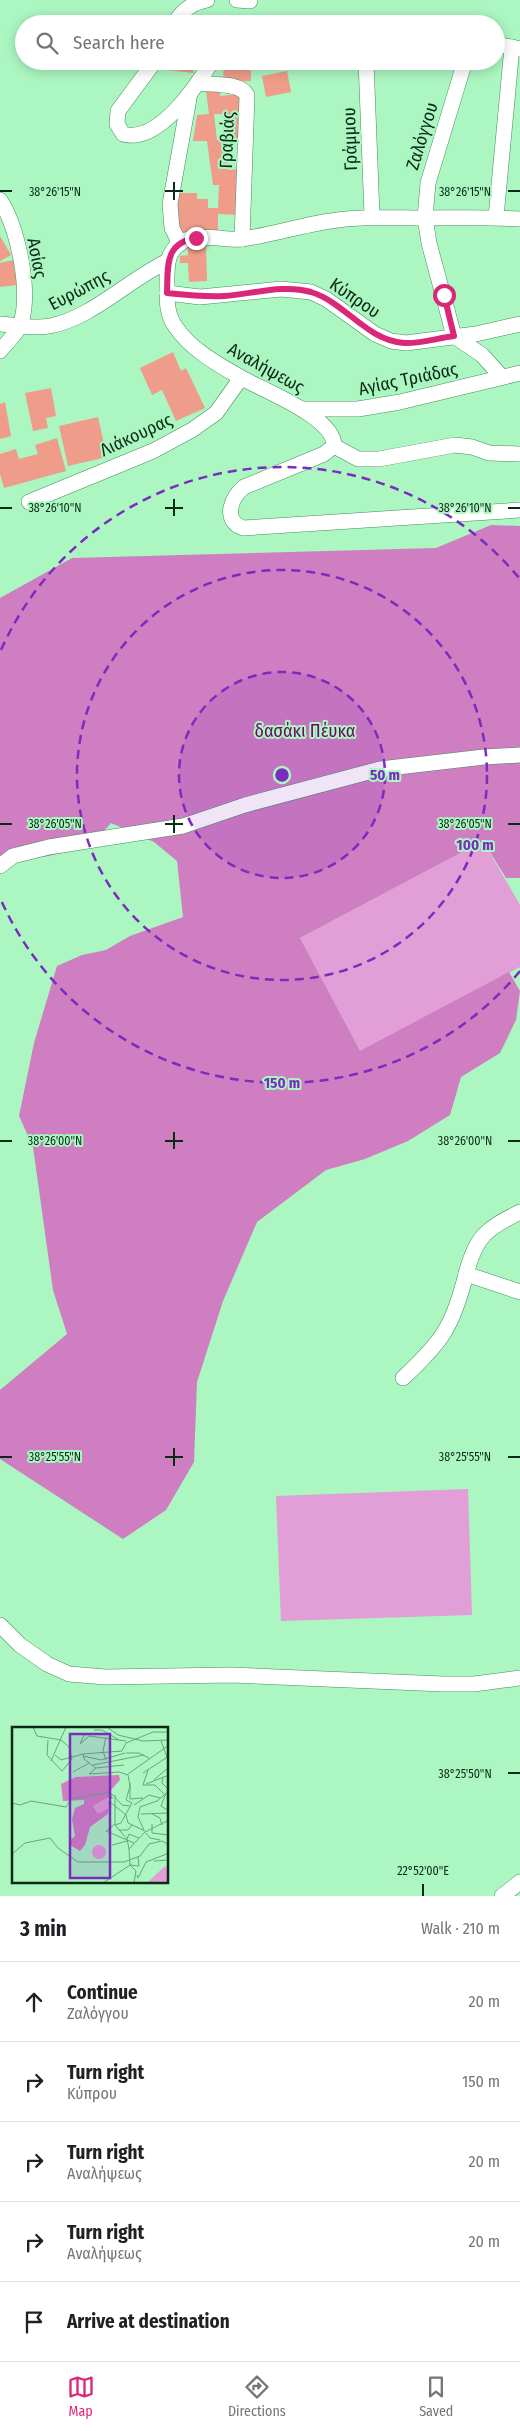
<!DOCTYPE html>
<meta charset="utf-8">
<style>
:root{--surface:#fff;--page:#f6f6f6;--text:#202124;--muted:#757577;--line:#e0e0e0;--accent:#db2777}
body{margin:0;font-family:"Fira Sans Condensed",sans-serif;background:var(--page);color:var(--text)}
.stop{position:absolute;width:15px;height:15px;margin:-11px;border:4px solid #db2777;border-radius:50%;background:#fff}
.stop.end{background:#db2777;border-color:#fff;box-shadow:0 1px 5px #0008}
.list{margin:0;padding:0;list-style:none}
h2{display:flex;justify-content:space-between;align-items:center;height:65px;margin:0;padding:0 20px;font-size:21px}
h2 small{font-size:16px;font-weight:400;color:var(--muted)}
.list li{display:grid;grid-template-columns:32px 1fr auto;gap:15px;align-items:center;box-sizing:border-box;height:80px;padding:0 20px;border-top:1px solid var(--line)}
.list b{display:block;font-size:19px;white-space:nowrap}
.list p{margin:0;font-size:16px;white-space:nowrap;color:var(--muted)}
.list em{font-size:16px;font-style:normal;color:var(--muted)}
.icon{flex:none;width:28px;height:28px;fill:none;stroke:currentColor;stroke-width:2;stroke-linecap:round;stroke-linejoin:round}
.map{position:relative;flex:none;width:520px;height:1896px;overflow:hidden}
.search{position:absolute;background:var(--surface);box-shadow:0 2px 12px #0003;left:15px;right:15px;top:15px;height:55px;display:flex;align-items:center;gap:12px;box-sizing:border-box;padding:0 18px;border-radius:28px;color:var(--muted);font-size:19px}
.sheet{height:465px;background:var(--surface)}
nav{display:flex;justify-content:space-around;align-items:center;box-sizing:border-box;height:70px;border-top:1px solid var(--line);background:var(--surface);font-size:14px;color:var(--muted)}
nav a{display:grid;justify-items:center;gap:2px}
nav .on{color:var(--accent)}
.map>svg:first-child{display:block}
</style>
<div class="map">
<svg width="520" height="1896" viewBox="0 0 520 1896">
<rect width="100%" height="100%" fill="#abf6c1"/>
<g fill="#e29ed6">
<path d="M483,841L520,905V967L360,1052L300,938Z"/>
<path d="M468,1489L472,1615L281,1621L276,1496Z"/>
</g>
<path fill="#ce7ec1" d="M491,525L520,526V878H506L483,841L300,938L360,1051L509,972L520,991L516,1020L500,1053L461,1077L450,1115L408,1141L365,1159L326,1170L257,1222L223,1301L197,1382L194,1462L166,1510L123,1539L0,1459V1390L67,1334L53,1290L33,1147L19,1116L34,1043L57,966L82,955L106,950L130,936L183,917L177,861L154,842L111,823L91,846L49,856L0,862V598L72,558L436,548Z"/>
<g fill="#f09c8a" fill-rule="evenodd">
<path d="M169,61H194L193,73L168,70Z"/>
<path d="M224,61H251V81H223Z"/>
<path d="M256,61H272V65L256,66Z"/>
<path d="M287,71L291,92L266,97L262,76Z"/>
<path d="M220,90V96L239,94L241,139H226L229,170L240,169V215L218,214V232H175L176,193H197V199H208V208H218L219,185H213L207,141H193L197,115L209,114L206,91ZM214,114H223V140H217Z"/>
<path d="M0,236L11,255L0,261Z"/>
<path d="M206,246L207,281L189,282L188,263H180V256L188,255V247Z"/>
<path d="M13,260L17,285L0,287V263Z"/>
<path d="M173,352L181,371L186,368L205,408L176,421L162,390L152,395L140,368Z"/>
<path d="M51,388L56,416L46,418L48,428L33,431L25,393Z"/>
<path d="M5,402L11,436L0,439V404Z"/>
<path d="M98,417L107,457L68,466L59,426Z"/>
<path d="M57,438L66,471L4,488L0,474V454L16,449L19,459L38,454L35,445Z"/>
</g>
<g fill="none" stroke-linecap="round" stroke-linejoin="round">
<defs>
<g id="street">
<path d="M237,0L250,1"/>
<path d="M174,24C182,10 192,3 207,0"/>
<path d="M496,44L520,49"/>
<path d="M155,61L118,111L117,124L123,134C158,144 196,87 212,61"/>
<path d="M366,61L372,216"/>
<path d="M465,61L428,183L425,218L429,243L454,336L482,355L502,377"/>
<path d="M199,83C212,85 240,82 247,95L242,239"/>
<path d="M0,200C18,228 31,290 21,323C18,333 6,343 0,351"/>
<path d="M496,217L512,47"/>
<path d="M520,219C488,217 457,218 425,218C393,218 363,216 331,221C301,225 272,235 242,239C223,241 195,231 179,244C166,254 167,268 167,282C167,297 166,314 175,326C190,349 217,364 240,377C262,390 335,417 334,446L324,454L244,487C231,497 222,521 243,528L520,510"/>
<path d="M180,244L172,228L170,204L190,93"/>
<path d="M167,293L200,297L281,289L311,292L326,299L375,334L391,341L406,343L476,334L520,324"/>
<path d="M0,324C16,325 35,329 50,326C92,318 129,279 168,261"/>
<path d="M302,409H358L400,402L520,373"/>
<path d="M334,446L358,459H379L455,445L472,447L489,453L520,454"/>
<path d="M29,502L153,451L192,430L216,413L241,378"/>
<path d="M0,866L13,856L49,847L183,826L245,805L380,769L484,757L520,755"/>
<path d="M520,1212C486,1229 476,1236 466,1274L520,1292"/>
<path d="M403,1378C442,1342 453,1326 466,1274"/>
<path d="M0,1625L20,1645L47,1664L69,1674L105,1677L231,1675L443,1684H474L520,1678"/>
<path d="M502,1896L520,1882"/>
</g>
</defs>
<use href="#street" stroke="#448d5d" stroke-width="16"/>
<use href="#street" stroke="#fff" stroke-width="15"/>
</g>
<g fill="none" stroke-linecap="round" stroke-linejoin="round">
<path stroke="#db2777" stroke-width="6" d="M196,238C164,243 168,267 167,293C186,295 204,297 224,296C253,294 283,284 311,292C346,303 366,340 404,343C420,344 438,338 454,336L444,295"/>
</g>
<path fill="none" stroke="#0c2b17" stroke-width="2" d="M174,182V200M0,191H12M165,191H183M508,191H520M174,499V516M0,508H12M165,508H183M508,508H520M174,815V833M0,824H12M165,824H183M508,824H520M174,1132V1149M0,1141H12M165,1141H183M508,1141H520M174,1448V1466M0,1457H12M165,1457H183M508,1457H520M508,1773H520M423,1884V1896"/>
<circle cx="282" cy="775" r="103" fill="#7b2cbf" fill-opacity=".12"/>
<g fill="none" stroke="#7b2cbf" stroke-width="2.5" stroke-dasharray="9 6">
<circle cx="282" cy="775" r="103"/>
<circle cx="282" cy="775" r="205"/>
<path d="M520 971A308 308 0 0 1 1 900M1 650A308 308 0 0 1 520 579"/>
</g>
<g text-anchor="middle" stroke-width="4" stroke-linejoin="round" paint-order="stroke">
<g font-size="18" fill="#0c2b17" stroke="#abf6c1">
<text transform="translate(422 136) rotate(-73)" y="6">Ζαλόγγου</text>
<text transform="translate(350 139) rotate(-92)" y="6">Γράμμου</text>
<text transform="translate(227 140) rotate(-88)" y="6">Γραβιάς</text>
<text transform="translate(37 258) rotate(79)" y="6">Ασίας</text>
<text transform="translate(79 290) rotate(-28)" y="6">Ευρώπης</text>
<text transform="translate(355 298) rotate(34)" y="6">Κύπρου</text>
<text transform="translate(266 368) rotate(29)" y="6">Αναλήψεως</text>
<text transform="translate(408 379) rotate(-12)" y="6">Αγίας Τριάδας</text>
<text transform="translate(136 435) rotate(-25)" y="6">Λιάκουρας</text>
</g>
<g font-size="18" fill="#6e0764" stroke="#abf6c1">
<text x="305" y="737">δασάκι Πέυκα</text>
</g>
</g>
<g transform="translate(12 1727)">
<rect width="156" height="156" fill="#abf6c1"/>
<path d="M95,71L100,80L86,87L81,79ZM80 125a7 7 0 1 1 14 0a7 7 0 1 1-14 0ZM157,139L156,156H135L152,140Z" fill="#e29ed6"/>
<path d="M107,48L108,53L98,64L101,72L95,71L81,79L86,87L97,81L96,87L78,100L73,118L68,124L58,118L57,114L63,109L60,92L63,81L72,77V73L51,74L49,57L64,50Z" fill="#ce7ec1"/>
<path fill="none" stroke="#6ba57d" stroke-width="1" d="M21,0L25,9L49,13L57,20L60,32L50,44L35,28L36,13M95,0L106,8L131,14L157,13M82,3H90L107,13M77,7L72,8L68,17L77,9L114,14M149,14L155,30M114,16L141,5H157M114,26H127L137,31M43,28L49,33L71,27M71,29L89,33L113,26M94,33L91,24L94,10M39,34L54,0M81,38L132,28M84,41L112,38M136,43L131,58H143L152,67M61,45L77,36M131,46L157,29M116,47L157,18M151,50L150,56L157,63M142,53L157,40M118,56V72L131,71M134,57L157,48M154,66L149,79L157,84M103,68V97M98,75L114,88L116,96L133,104M0,76L8,78L19,74L54,80L59,72L98,65L110,78L118,79M122,78L137,68L148,71M129,87L157,86M140,87L148,91L150,98M103,97L94,104L122,116M140,97V106L157,108M103,98L109,96L120,76L114,73L118,59L116,48L107,45L77,47L84,41L72,32L71,27L110,24L114,16M103,98L115,112L117,122M107,103H116L120,98M132,103L126,90L128,80L145,74L157,64M134,106L138,111L148,113M115,112L117,107L127,111M100,118L115,114M0,127L13,116L38,111L46,121L66,135H112L128,129L137,117L150,114L157,118M142,134L157,133M125,148L126,151L134,135L157,126M91,156L118,138L127,139L126,130M122,156L124,144L118,138L117,122L133,105L157,93"/>
<path fill="#7b2cbf" fill-opacity="0.15" stroke="#7b2cbf" stroke-width="2.5" d="M58,7H98V151H58Z"/>
<rect width="156" height="156" fill="none" stroke="#0c2b17" stroke-width="2.5"/>
</g>
<g font-size="12" text-anchor="middle" fill="#0c2b17" stroke="#abf6c1" stroke-width="4" stroke-linejoin="round" paint-order="stroke">
<text x="55" y="196">38°26'15"N</text>
<text x="465" y="196">38°26'15"N</text>
<text x="55" y="512">38°26'10"N</text>
<text x="465" y="512">38°26'10"N</text>
<text x="55" y="828">38°26'05"N</text>
<text x="465" y="828">38°26'05"N</text>
<text x="55" y="1145">38°26'00"N</text>
<text x="465" y="1145">38°26'00"N</text>
<text x="55" y="1461">38°25'55"N</text>
<text x="465" y="1461">38°25'55"N</text>
<text x="465" y="1778">38°25'50"N</text>
<text x="423" y="1875">22°52'00"E</text>
</g>
<circle cx="282" cy="775" r="8" fill="#7b2cbf" stroke="#abf6c1" stroke-width="2.5"/>
<g font-size="15" text-anchor="middle" font-weight="bold" fill="#7b2cbf" stroke="#abf6c1" stroke-width="4" stroke-linejoin="round" paint-order="stroke">
<text x="385" y="780">50 m</text>
<text x="475" y="850">100 m</text>
<text x="282" y="1088">150 m</text>
</g>
</svg>
<div class="stop" style="left:444px;top:295px"></div>
<div class="stop end" style="left:196px;top:238px"></div>
<div class="search"><svg class="icon" aria-label="search" viewBox="0 0 24 24"><circle cx="10" cy="10" r="6"/><path d="M15 15l6 6"/></svg>Search here</div>
</div>
<section class="sheet">
<h2>3 min<small>Walk · 210 m</small></h2>
<ul class="list">
<li><svg class="icon" aria-label="ahead" viewBox="0 0 24 24"><path d="M12 20V5M6 11l6-6 6 6"/></svg><div><b>Continue</b><p>Ζαλόγγου</p></div><em>20 m</em></li>
<li><svg class="icon" aria-label="right" viewBox="0 0 24 24"><path d="M7 20v-9h11M14 6l5 5-5 5"/></svg><div><b>Turn right</b><p>Κύπρου</p></div><em>150 m</em></li>
<li><svg class="icon" aria-label="right" viewBox="0 0 24 24"><path d="M7 20v-9h11M14 6l5 5-5 5"/></svg><div><b>Turn right</b><p>Αναλήψεως</p></div><em>20 m</em></li>
<li><svg class="icon" aria-label="right" viewBox="0 0 24 24"><path d="M7 20v-9h11M14 6l5 5-5 5"/></svg><div><b>Turn right</b><p>Αναλήψεως</p></div><em>20 m</em></li>
<li><svg class="icon" aria-label="arrive" viewBox="0 0 24 24"><path d="M6 21V4h12l-3 4 3 4H6"/></svg><div><b>Arrive at destination</b></div></li>
</ul>
</section>
<nav>
<a class="on"><svg class="icon" aria-label="map" viewBox="0 0 24 24"><path d="M3 6l6-2 6 2 6-2v14l-6 2-6-2-6 2zM9 4v14M15 6v14"/></svg>Map</a>
<a><svg class="icon" aria-label="directions" viewBox="0 0 24 24"><path d="M12 3l9 9-9 9-9-9zM9 14v-3h6M13 9l2 2-2 2"/></svg>Directions</a>
<a><svg class="icon" aria-label="saved" viewBox="0 0 24 24"><path d="M7 4h10v16l-5-4-5 4z"/></svg>Saved</a>
</nav>
